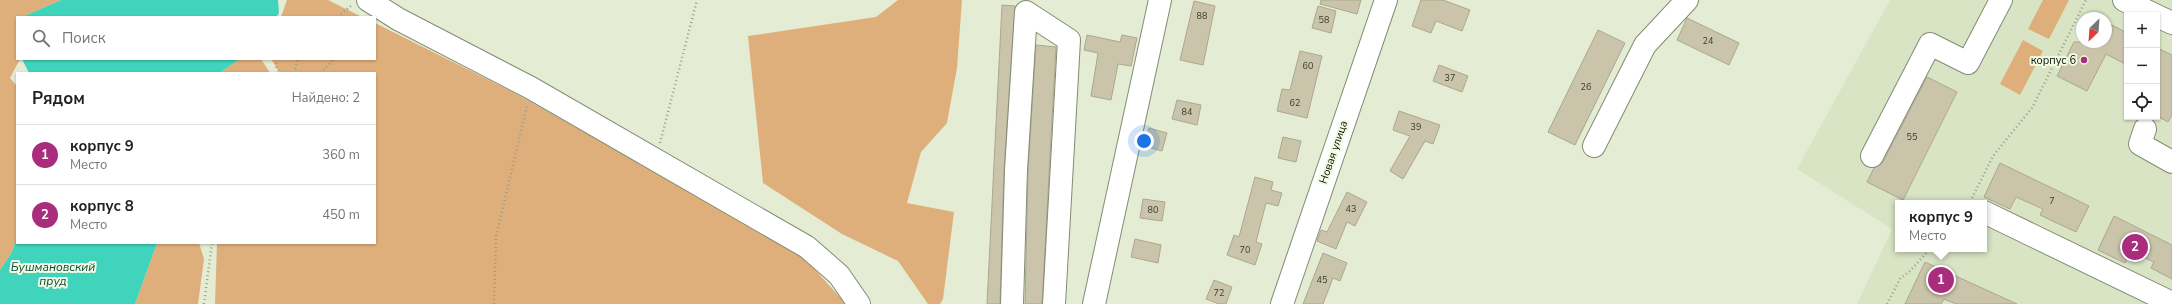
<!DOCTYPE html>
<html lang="ru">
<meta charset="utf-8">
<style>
:root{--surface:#fff;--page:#f2f2f2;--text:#222;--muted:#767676;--line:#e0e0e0;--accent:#aa2c7d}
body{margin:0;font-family:"Nunito Sans",sans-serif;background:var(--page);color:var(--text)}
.controls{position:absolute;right:12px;top:12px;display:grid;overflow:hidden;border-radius:0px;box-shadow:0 1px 3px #0004}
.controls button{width:36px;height:36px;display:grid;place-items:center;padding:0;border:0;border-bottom:1px solid var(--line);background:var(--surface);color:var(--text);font:20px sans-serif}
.compass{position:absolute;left:2076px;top:12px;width:36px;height:36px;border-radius:50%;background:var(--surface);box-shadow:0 1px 3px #0004;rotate:205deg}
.you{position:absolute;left:1144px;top:141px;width:14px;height:14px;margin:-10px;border:3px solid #fff;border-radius:50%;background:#1a73e8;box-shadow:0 0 0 6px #1a73e833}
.badge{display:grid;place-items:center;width:26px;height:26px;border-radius:50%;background:var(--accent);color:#fff;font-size:13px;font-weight:700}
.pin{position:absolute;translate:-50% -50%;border:2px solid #fff;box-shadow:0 1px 4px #0006}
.popup{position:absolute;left:1895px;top:200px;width:92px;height:52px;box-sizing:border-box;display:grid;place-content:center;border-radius:0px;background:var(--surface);filter:drop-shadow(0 1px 3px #0005);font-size:13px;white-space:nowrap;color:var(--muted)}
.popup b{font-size:15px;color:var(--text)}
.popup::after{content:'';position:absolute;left:50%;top:100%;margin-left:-8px;border:8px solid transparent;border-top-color:var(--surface)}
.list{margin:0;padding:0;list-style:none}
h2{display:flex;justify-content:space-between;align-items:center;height:52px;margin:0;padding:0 16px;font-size:17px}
h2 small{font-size:13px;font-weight:400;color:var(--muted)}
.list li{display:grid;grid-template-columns:26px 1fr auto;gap:12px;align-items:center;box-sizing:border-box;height:60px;padding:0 16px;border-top:1px solid var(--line)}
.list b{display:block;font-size:15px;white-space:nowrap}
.list p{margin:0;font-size:13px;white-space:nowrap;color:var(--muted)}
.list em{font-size:13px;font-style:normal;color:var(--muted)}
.icon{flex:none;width:22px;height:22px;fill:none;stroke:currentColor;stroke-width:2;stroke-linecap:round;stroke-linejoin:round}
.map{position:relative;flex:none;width:2172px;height:304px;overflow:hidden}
.search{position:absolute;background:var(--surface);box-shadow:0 1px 3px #0004;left:16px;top:16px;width:360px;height:44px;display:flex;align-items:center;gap:10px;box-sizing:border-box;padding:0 14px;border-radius:0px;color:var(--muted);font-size:15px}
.panel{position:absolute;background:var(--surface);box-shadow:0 1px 3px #0004;left:16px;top:72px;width:360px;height:172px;border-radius:0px}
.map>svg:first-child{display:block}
</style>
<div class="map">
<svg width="2172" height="304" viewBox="0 0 2172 304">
<rect width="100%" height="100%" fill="#e4edd4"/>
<path fill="#d8e4c4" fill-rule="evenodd" d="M1890,0H2172V304H1857L1892,229L1797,169ZM2127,15H2157V117H2127ZM2082,18H2106V42H2082ZM1898,203H1984V249H1898Z"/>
<g fill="#deaf7b">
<path d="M0,0H61L22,17H17V59H20L10,78L17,86V236L12,252L0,270Z"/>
<path d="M287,0H328L362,17H281Z"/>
<path d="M898,0H962L957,68L947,123L921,152L907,203L954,212L943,299L940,304H928L898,261L842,234L763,183L748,36L876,17Z"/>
<path d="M2043,0H2069L2049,39L2028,29Z"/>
<path d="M375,23L511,91L799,252L846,304H215L217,243H375V73H280L271,59H375Z"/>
<path d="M2023,40L2043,51L2020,95L2000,84Z"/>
<path d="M240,59H261L270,73H219Z"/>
<path d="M157,243H199L204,259L198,304H135Z"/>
</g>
<g fill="#41d4bc">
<path d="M61,0H278L279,13L276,17H22Z"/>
<path d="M22,59H240L219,73H29Z"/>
<path d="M17,236V243H157L135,304H0V270L12,252Z"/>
</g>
<g fill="#c9c4aa" stroke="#aca78e">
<path d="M1321,0H1361L1357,14L1320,4Z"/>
<path d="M1421,0H1443L1470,10L1462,31L1436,21L1431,33L1412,26Z"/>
<path d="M1194,1L1215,6L1203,65L1180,60Z"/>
<path d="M1002,5L1015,6L1004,169L1000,304H987Z"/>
<path d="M1318,6L1336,11L1331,33L1312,28Z"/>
<path d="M1687,18L1739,43L1729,65L1677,40Z"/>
<path d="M2106,22L2127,33V65L2106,54L2087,91L2057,76L2074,42H2106Z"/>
<path d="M1598,30L1625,43L1575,145L1548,132Z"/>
<path d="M1087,35L1120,42L1122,35L1137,38L1131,66L1118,64L1111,100L1091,96L1098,53L1084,50Z"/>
<path d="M1036,45L1056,47L1042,304H1025L1028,171Z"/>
<path d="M2157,48L2172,55V115L2168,122L2157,116Z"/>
<path d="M1300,51L1322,56L1307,118L1277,111L1282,89L1290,90Z"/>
<path d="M1439,65L1468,76L1462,92L1433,81Z"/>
<path d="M1927,77L1957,92L1903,200L1867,182L1874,168L1883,162Z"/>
<path d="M1177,100L1201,105L1197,125L1172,119Z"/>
<path d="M1399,111L1440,125L1433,144L1425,141L1403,179L1390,171L1410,136L1393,130Z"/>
<path d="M1149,128L1167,133L1162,151L1144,146Z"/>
<path d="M1283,137L1301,141L1296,162L1278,158Z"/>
<path d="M2000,163L2089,206L2076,232L2040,215L2043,209L2016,197L2010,209L1984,197Z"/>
<path d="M1255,177L1273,182L1271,190L1282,193L1278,206L1266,203L1256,242L1262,244L1255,265L1227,255L1234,235L1239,237Z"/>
<path d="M1347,192L1367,202L1355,226L1347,222L1336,249L1317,241L1321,230L1327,232Z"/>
<path d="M1143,199L1165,202L1162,221L1140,218Z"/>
<path d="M2114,216L2172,245V279L2151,268L2154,262L2130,251L2125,263L2098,250Z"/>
<path d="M1135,239L1161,245L1158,263L1131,257Z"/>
<path d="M1323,253L1347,263L1340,281L1333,278L1323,304H1303Z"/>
<path d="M1925,262L2017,304H1956L1944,299L1941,304H1905Z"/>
<path d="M1214,280L1232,287L1226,304H1219L1206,299Z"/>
</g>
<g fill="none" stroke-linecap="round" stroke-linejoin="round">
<defs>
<g id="minor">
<path d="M368,0L398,19L531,88L807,247L839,275L859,304"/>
<path d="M2124,0L2155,15"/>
<path d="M2157,16L2172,23"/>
<path d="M2145,129L2140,144L2172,162"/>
<path d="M1594,146L1645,45L1687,0"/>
<path d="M1872,156L1930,44L1968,63L2001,0"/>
<path d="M1984,212L2172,303"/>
<path d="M1012,304L1016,170L1026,12L1069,40L1054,304"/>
<path d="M1094,304L1160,0"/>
<path d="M1282,304L1386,0"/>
</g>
</defs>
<use href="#minor" stroke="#838c75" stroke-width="24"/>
<g stroke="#979e8b" stroke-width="2.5" stroke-dasharray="1 3" stroke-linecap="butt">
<path d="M338,17L352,5"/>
<path d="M277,59L276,68L281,73"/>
<path d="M294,73L298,59"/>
<path d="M321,73L334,59"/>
<path d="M660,143L697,0"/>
<path d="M1972,198L1993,156L2032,108L2086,0"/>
<path d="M204,304L212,243"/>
<path d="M494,304L496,236L527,106"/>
<path d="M1887,304L1900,279L1911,270L1930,249"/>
</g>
<use href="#minor" stroke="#fff" stroke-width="22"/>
</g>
<circle fill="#aa2c7d" stroke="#f1fbe1" stroke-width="1.5" cx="2084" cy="60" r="4"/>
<g text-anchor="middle" stroke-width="4" stroke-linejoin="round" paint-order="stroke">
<g font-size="9" fill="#3b3c30">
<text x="1202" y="19">88</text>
<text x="1324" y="23">58</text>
<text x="1708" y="44">24</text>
<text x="1308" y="69">60</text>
<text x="1450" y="81">37</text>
<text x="1586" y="90">26</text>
<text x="1295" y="106">62</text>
<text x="1187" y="115">84</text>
<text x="1416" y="130">39</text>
<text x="1912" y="140">55</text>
<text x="2052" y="204">7</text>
<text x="1351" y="212">43</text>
<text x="1153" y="213">80</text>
<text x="1245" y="253">70</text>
<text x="1322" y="283">45</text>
<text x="1219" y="296">72</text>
</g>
<g font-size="11" fill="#0c0f07" stroke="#f1fbe1" text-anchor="end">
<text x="2076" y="64">корпус 6</text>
</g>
<g font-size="11" fill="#0c0f07" stroke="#f1fbe1">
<text transform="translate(1333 152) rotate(-71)" y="4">Новая улица</text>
</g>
<g font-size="12" font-style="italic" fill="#0a4a40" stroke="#f1fbe1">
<text x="53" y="271">Бушмановский<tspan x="53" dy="14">пруд</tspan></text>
</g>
</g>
</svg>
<div class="controls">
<button>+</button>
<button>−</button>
<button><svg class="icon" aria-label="locate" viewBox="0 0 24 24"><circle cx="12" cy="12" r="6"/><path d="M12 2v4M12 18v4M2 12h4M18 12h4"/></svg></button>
</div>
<svg class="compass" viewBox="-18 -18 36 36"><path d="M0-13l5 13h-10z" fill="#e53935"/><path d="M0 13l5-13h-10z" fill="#767676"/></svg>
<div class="you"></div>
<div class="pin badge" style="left:1941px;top:280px">1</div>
<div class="popup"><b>корпус 9</b>Место</div>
<div class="pin badge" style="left:2135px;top:247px">2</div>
<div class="search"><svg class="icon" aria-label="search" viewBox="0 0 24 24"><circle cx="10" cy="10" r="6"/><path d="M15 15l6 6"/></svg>Поиск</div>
<section class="panel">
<h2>Рядом<small>Найдено: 2</small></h2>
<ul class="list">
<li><span class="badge">1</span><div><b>корпус 9</b><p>Место</p></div><em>360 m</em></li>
<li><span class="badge">2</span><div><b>корпус 8</b><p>Место</p></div><em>450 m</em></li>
</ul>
</section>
</div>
